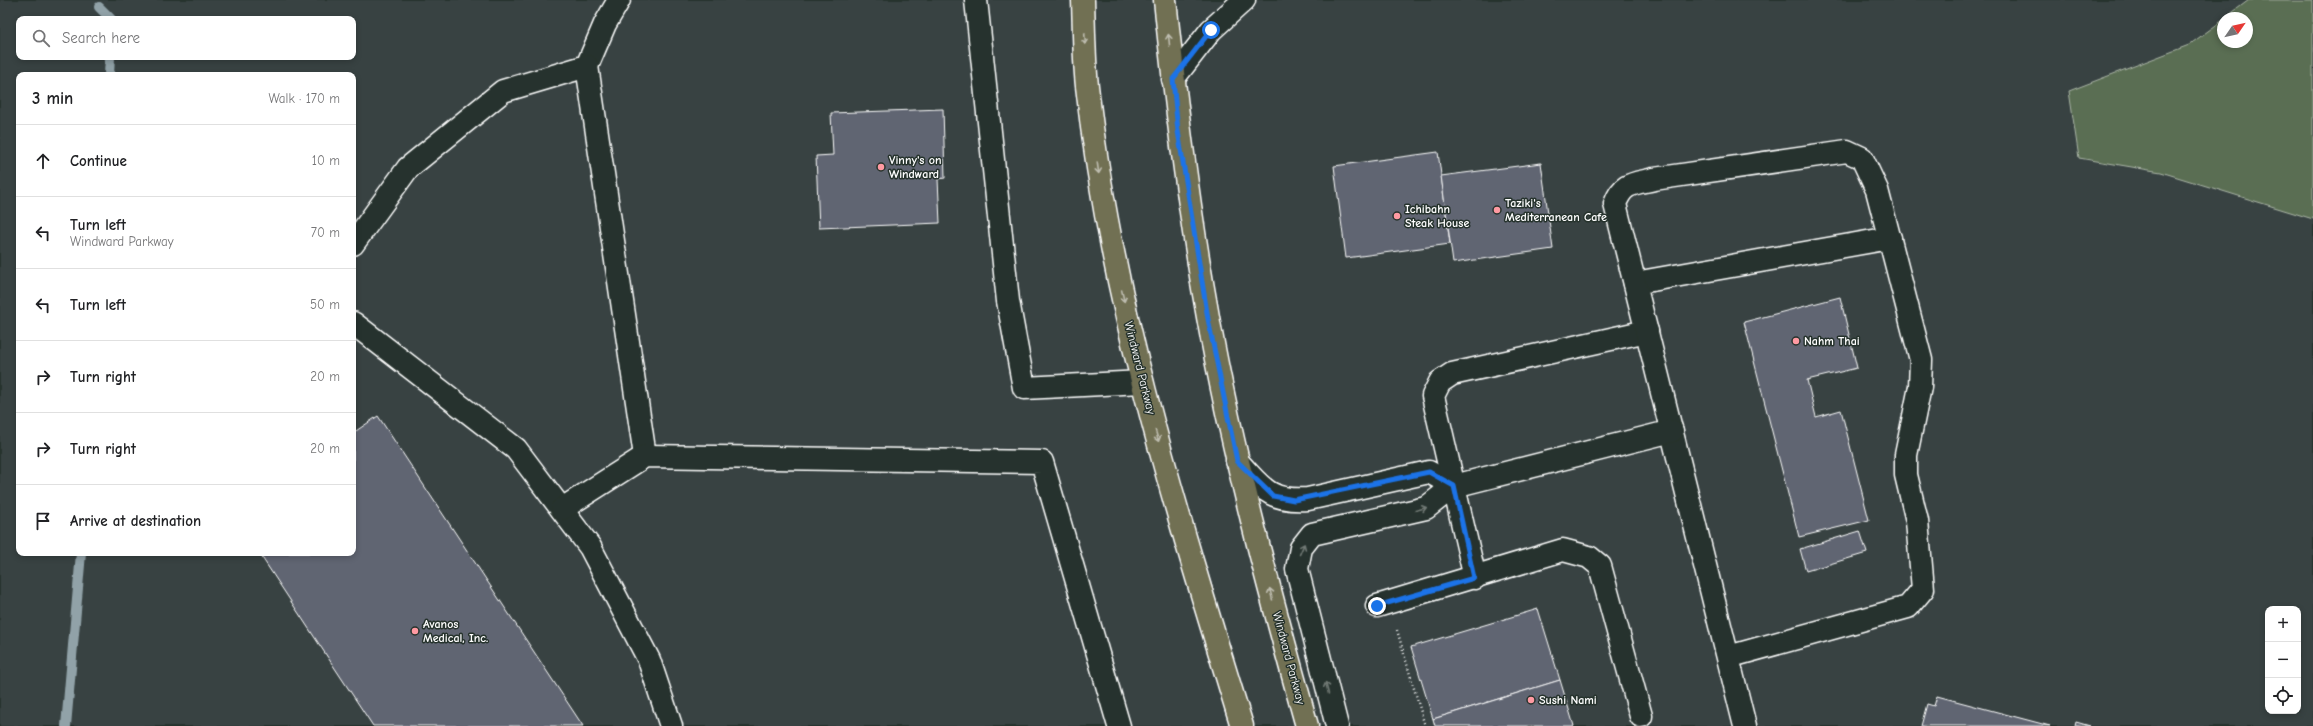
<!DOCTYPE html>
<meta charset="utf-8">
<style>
:root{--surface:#fff;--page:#f6f6f6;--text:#202124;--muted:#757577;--line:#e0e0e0}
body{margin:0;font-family:"Comic Neue",sans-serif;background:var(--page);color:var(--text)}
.controls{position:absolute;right:12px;bottom:12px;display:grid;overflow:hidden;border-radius:8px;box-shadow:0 2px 6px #0003}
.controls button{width:36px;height:36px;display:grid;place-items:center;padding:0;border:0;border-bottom:1px solid var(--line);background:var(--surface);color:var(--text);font:20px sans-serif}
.compass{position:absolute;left:2217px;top:12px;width:36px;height:36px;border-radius:50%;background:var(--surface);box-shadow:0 2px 6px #0003;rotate:56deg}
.stop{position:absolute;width:12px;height:12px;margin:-9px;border:3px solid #1a73e8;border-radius:50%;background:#fff}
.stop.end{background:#1a73e8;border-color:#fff;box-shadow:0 1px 4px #0008}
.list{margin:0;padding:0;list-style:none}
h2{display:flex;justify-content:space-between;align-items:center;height:52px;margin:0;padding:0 16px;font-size:17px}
h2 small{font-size:13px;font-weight:400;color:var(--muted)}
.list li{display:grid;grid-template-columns:26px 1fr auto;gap:12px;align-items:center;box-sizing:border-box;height:72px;padding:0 16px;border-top:1px solid var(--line)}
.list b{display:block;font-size:15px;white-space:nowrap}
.list p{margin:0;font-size:13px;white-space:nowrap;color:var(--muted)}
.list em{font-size:13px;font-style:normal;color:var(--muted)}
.icon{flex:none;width:22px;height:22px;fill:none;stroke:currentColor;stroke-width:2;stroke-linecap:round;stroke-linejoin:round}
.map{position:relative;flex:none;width:2313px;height:726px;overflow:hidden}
.search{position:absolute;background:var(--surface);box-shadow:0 2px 6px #0003;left:16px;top:16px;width:340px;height:44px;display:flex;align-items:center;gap:10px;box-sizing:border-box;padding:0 14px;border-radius:8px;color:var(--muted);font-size:15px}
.panel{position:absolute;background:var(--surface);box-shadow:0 2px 6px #0003;left:16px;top:72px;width:340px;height:484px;border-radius:8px}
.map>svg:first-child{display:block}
</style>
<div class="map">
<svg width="2313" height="726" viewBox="0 0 2313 726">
<rect width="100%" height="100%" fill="#26332d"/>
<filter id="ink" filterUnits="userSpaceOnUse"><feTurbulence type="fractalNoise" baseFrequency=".025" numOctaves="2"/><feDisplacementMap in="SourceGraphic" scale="8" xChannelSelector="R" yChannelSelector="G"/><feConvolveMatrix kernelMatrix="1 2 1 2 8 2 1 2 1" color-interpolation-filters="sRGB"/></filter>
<g filter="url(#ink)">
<path fill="#374242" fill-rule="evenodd" d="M0,0H2313V726H0ZM2223,18H2247V42H2223ZM19,19H353V57H19ZM19,75H353V553H19ZM2268,609H2298V711H2268Z"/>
<path fill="#5a6e52" stroke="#acb6a8" d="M2249,0H2313V219L2161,172L2079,158L2069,91L2189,45L2223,20V42H2247V18H2225Z"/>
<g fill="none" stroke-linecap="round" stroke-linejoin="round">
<g stroke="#91a2a8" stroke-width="10">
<path d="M99,7L111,19"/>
<path d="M109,75L110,57"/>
<path d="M66,726L81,553"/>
</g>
</g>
<g fill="#606572" stroke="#fff">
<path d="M943,109L945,178L938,179L940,223L819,228L816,156L833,155L831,113Z"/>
<path d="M1438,152L1450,244L1346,258L1334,166Z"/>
<path d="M1541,163L1553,249L1453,263L1441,176Z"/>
<path d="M1840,297L1857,368L1807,380L1816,417L1841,410L1869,520L1799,537L1744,322Z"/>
<path d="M378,416L583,726H373L259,553H353V433Z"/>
<path d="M1860,531L1867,553L1806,571L1800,549Z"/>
<path d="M1538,609L1560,680L1433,719L1411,647Z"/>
<path d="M1560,680L1574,726H1435L1433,719Z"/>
<path d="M1937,696L2050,726H1921L1927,704L1934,706Z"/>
<path d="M2076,722L2090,726H2075Z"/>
</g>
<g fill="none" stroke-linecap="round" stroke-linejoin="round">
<defs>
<g id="minor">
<path d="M976,0L1008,301L1024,388L1142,382"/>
<path d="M587,66L605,24L619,0"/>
<path d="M1173,79L1211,30L1244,0"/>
<path d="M353,244L408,168L503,91L587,66L645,456"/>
<path d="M1635,283L1890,238"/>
<path d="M353,323L516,449L590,547L649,660L671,726"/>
<path d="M1237,461C1262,487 1268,502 1308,499L1429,472L1454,486"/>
<path d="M562,509L645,456L1042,462L1119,726"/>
<path d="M1475,578L1433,396L1440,382L1452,374L1647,331"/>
<path d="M1377,606L1563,550L1589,557L1600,566L1641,716"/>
<path d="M1728,657L1908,607L1923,589L1917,521L1906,475V455L1920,387L1921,360L1877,190L1862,158L1847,151L1654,179C1634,184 1623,182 1615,204L1745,726"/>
<path d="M1337,726L1297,569L1301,548L1312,534L1426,508L1454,486L1672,431"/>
</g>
<g id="major">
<path d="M1083,0C1084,29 1084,58 1087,86C1111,305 1178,516 1242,726"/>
<path d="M1165,0C1176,106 1189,212 1208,317C1233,455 1269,591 1307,726"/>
</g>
</defs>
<use href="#minor" stroke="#fff" stroke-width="25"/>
<use href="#major" stroke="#fff" stroke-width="25"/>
<path stroke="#fff" stroke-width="2.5" stroke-dasharray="1 3" stroke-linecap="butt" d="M1397,630L1425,726"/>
<use href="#minor" stroke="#26332d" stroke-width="22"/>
<use href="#major" stroke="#716f52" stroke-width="22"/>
</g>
<defs><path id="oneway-shaft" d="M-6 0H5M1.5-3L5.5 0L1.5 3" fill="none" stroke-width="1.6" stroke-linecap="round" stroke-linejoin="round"/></defs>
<g stroke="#bfbeb1">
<use href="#oneway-shaft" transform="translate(1085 39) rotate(87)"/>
<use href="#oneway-shaft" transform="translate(1169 40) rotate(-96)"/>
<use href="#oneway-shaft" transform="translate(1098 168) rotate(82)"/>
<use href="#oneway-shaft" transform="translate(1123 296) rotate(77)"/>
<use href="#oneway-shaft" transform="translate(1157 436) rotate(74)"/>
<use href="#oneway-shaft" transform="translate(1271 594) rotate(-104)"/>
</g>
<g stroke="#727a76">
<use href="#oneway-shaft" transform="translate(1421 509) rotate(-15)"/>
<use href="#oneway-shaft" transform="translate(1302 549) rotate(-66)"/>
<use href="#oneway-shaft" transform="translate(1327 688) rotate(-104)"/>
</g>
</g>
<g fill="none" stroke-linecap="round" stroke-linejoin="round" filter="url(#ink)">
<path stroke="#1a73e8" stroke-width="5" d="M1211,30L1173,79L1178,131L1208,319L1237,461L1273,496L1294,500L1429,472L1454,486L1474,578L1377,606"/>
</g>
<g fill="#ff9aa2" stroke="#26332d" stroke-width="1.5">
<circle cx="881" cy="167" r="4"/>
<circle cx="1497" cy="210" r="4"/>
<circle cx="1397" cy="216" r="4"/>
<circle cx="1796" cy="341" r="4"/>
<circle cx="415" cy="631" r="4"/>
<circle cx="1531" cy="700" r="4"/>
</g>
<g text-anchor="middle" stroke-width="3" stroke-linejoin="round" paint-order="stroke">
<g font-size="12" font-weight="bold" fill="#fff" stroke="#26332d" text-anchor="start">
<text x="889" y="164">Vinny's on<tspan x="889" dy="14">Windward</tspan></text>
<text x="1505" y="207">Taziki's<tspan x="1505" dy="14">Mediterranean Cafe</tspan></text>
<text x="1405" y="213">Ichibahn<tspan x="1405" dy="14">Steak House</tspan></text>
<text x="1804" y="345">Nahm Thai</text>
<text x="423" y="628">Avanos<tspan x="423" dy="14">Medical, Inc.</tspan></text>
<text x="1539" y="704">Sushi Nami</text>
</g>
<g font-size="12" fill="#fff" stroke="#26332d">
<text transform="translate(1140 368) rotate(76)" y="4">Windward Parkway</text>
<text transform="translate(1289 658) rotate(75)" y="4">Windward Parkway</text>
</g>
</g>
</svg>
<div class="controls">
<button>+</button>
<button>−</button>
<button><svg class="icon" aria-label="locate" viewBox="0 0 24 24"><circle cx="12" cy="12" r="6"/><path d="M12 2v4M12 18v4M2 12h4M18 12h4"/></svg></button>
</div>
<svg class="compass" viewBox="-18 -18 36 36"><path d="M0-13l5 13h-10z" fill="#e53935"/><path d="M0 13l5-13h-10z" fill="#757577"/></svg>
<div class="stop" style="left:1211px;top:30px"></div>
<div class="stop end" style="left:1377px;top:606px"></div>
<div class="search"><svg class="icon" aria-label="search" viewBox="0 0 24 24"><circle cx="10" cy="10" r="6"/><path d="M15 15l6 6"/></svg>Search here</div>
<section class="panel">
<h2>3 min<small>Walk · 170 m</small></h2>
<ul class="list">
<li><svg class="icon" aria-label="ahead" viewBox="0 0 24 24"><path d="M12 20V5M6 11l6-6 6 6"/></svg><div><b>Continue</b></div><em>10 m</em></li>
<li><svg class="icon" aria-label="left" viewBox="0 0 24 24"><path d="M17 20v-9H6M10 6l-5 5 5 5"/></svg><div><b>Turn left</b><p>Windward Parkway</p></div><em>70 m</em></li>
<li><svg class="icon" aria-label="left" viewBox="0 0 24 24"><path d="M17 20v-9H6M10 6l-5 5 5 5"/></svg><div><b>Turn left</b></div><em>50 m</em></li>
<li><svg class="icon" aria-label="right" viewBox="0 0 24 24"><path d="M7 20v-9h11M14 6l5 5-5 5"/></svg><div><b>Turn right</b></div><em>20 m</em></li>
<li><svg class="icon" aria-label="right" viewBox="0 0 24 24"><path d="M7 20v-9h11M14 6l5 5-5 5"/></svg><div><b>Turn right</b></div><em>20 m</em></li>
<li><svg class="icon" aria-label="arrive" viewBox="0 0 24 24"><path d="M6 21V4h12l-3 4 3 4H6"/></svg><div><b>Arrive at destination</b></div></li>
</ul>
</section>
</div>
